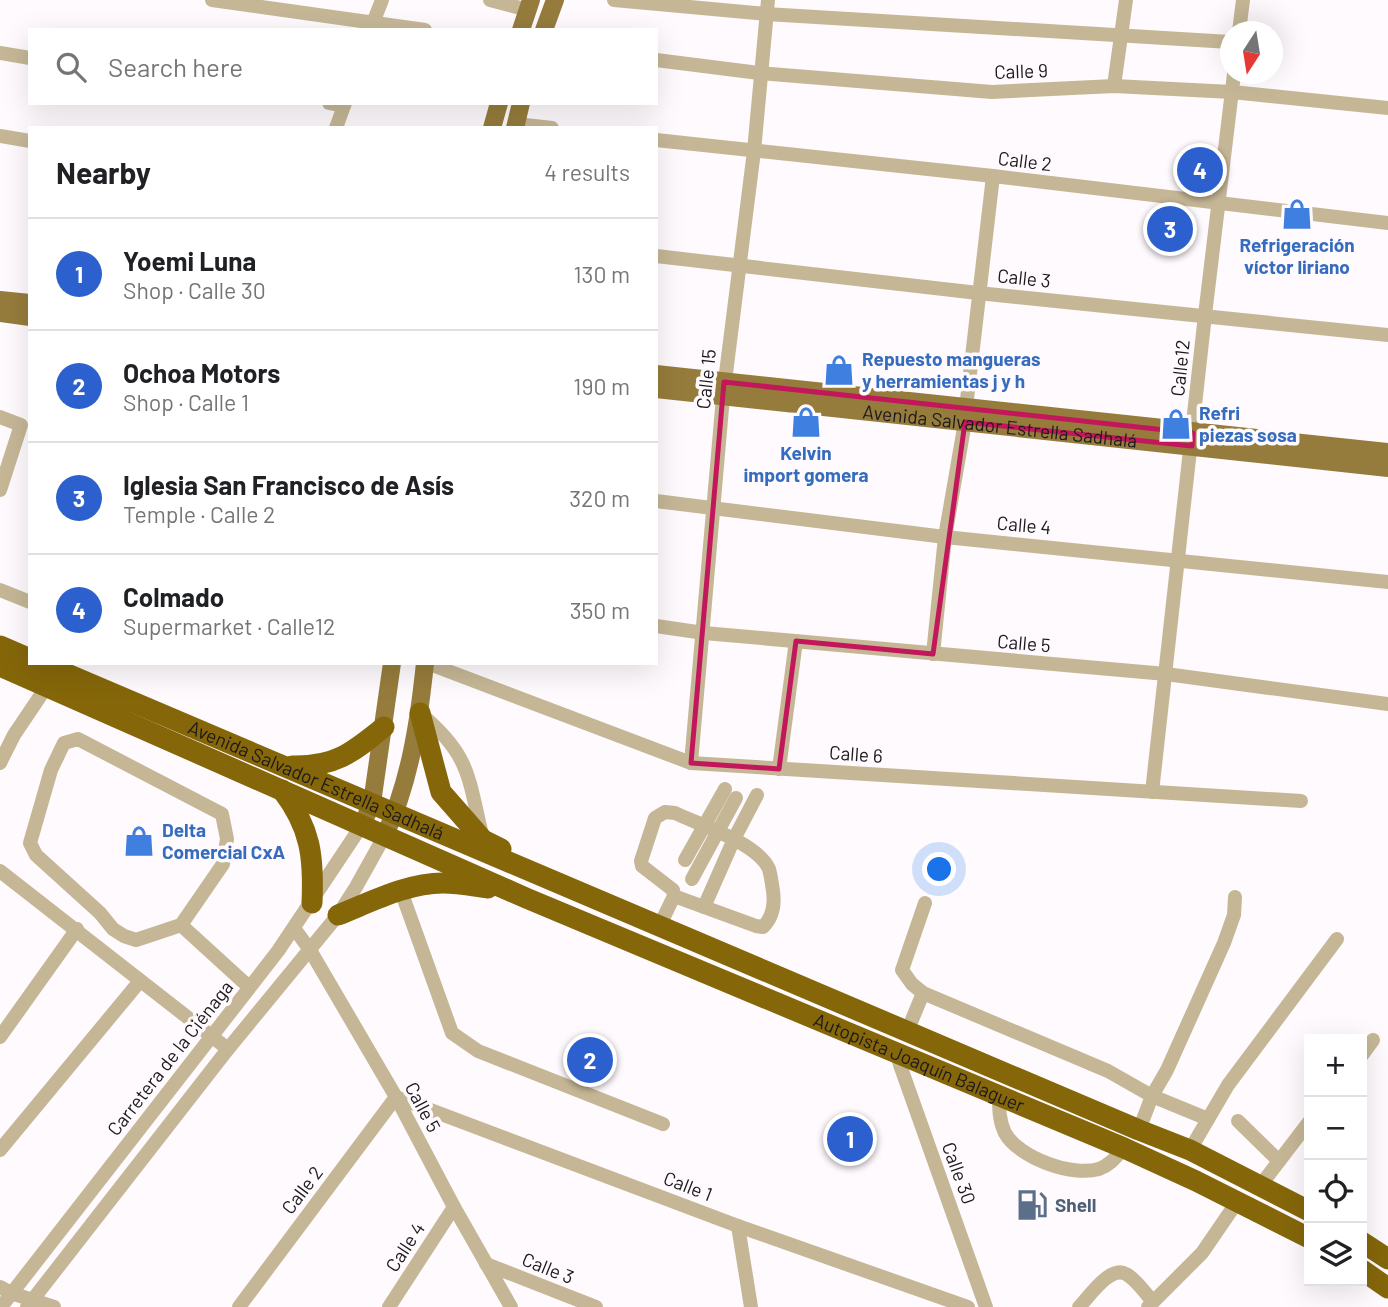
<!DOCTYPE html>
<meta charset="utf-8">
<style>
:root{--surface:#fff;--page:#f2f2f2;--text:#202124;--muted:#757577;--line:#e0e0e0;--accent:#2b60ce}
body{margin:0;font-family:Barlow,sans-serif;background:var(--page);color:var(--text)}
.controls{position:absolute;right:21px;bottom:21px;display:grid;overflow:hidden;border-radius:0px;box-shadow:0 7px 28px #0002}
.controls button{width:63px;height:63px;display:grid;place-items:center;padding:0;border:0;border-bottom:2px solid var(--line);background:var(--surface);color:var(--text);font:35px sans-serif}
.compass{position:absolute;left:1220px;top:21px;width:63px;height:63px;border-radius:50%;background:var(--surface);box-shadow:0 7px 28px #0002;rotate:192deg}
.you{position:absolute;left:940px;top:870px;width:24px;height:24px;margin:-18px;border:5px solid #fff;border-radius:50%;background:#1a73e8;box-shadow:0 0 0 10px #1a73e833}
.badge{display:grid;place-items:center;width:46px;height:46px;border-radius:50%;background:var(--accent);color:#fff;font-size:23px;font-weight:700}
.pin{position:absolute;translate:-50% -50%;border:4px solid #fff;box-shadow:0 2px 7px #0006}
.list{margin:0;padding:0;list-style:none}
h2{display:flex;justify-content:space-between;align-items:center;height:91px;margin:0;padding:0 28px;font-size:30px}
h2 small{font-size:23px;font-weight:400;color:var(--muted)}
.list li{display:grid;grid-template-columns:46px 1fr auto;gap:21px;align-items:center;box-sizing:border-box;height:112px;padding:0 28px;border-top:2px solid var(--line)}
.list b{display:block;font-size:26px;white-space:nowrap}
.list p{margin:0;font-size:23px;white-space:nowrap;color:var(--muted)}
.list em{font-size:23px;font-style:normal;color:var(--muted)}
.icon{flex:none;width:38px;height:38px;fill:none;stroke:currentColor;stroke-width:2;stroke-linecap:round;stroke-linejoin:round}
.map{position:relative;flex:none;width:1388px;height:1307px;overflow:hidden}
.search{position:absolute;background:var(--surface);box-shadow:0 7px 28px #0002;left:28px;top:28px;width:630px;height:77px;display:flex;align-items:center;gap:18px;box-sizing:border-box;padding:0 24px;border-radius:0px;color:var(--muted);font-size:26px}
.panel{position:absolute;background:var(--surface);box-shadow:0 7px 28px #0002;left:28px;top:126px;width:630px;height:539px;border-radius:0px}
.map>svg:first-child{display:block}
</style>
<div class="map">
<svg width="1388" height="1307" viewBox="0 0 1388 1307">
<rect width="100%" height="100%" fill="#fefafe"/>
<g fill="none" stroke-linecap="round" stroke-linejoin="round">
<g stroke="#c5b796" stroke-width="14">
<path d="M212,0L425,30"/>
<path d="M490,0L528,10"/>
<path d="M614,0L766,14L1230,42"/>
<path d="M371,28L382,0"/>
<path d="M1239,32L1243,0"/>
<path d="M0,53L30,58"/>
<path d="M656,60L759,73L992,92L1114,86L1232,92L1388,108"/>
<path d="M1114,86L1126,0"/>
<path d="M329,103L344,106"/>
<path d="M516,124L552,128"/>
<path d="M336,128L345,103"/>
<path d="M0,136L30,141"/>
<path d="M656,140L993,176L1388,223"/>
<path d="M656,256L978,293L1388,335"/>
<path d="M966,408L993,176"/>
<path d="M0,417L21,425L0,490"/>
<path d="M656,501L945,537L1388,582"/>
<path d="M0,590L30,602"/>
<path d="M656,626L704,633L1166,674L1388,704"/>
<path d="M933,654L945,537L965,422"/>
<path d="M427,663L691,763L1301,801"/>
<path d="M421,714C470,755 468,776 482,835"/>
<path d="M78,739L222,814L227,839L223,864L181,925L136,940L124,936L113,929L100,913L36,855L30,843L51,770L64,743Z"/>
<path d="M0,763L14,735L47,686"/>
<path d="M691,763L723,397L754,151L768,0"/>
<path d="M779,769L796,641"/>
<path d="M1152,792L1205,315L1234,74"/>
<path d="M685,860L725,789"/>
<path d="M0,871L228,1049"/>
<path d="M692,879L736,798"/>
<path d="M401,891L452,1033L478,1051L663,1124"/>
<path d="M925,903L902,970L912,984L923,993L1108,1071L1152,1096L1139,1130"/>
<path d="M704,907L734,839L757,795"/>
<path d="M181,925L249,987"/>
<path d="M659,927L674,896L673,890L642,866L641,861L655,818L665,812L675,813C700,825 758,843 769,869C771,876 772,884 773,891C775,905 773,917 763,927L756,926L674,896"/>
<path d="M294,928L310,950L396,1097L454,1207L511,1307"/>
<path d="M907,1032L923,993"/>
<path d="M0,1037L77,929"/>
<path d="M897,1052L900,1065L986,1307"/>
<path d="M1362,1055L1373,1040"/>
<path d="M999,1095C999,1108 999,1121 1005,1133C1019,1158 1072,1177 1099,1169C1110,1165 1116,1157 1124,1148"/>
<path d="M1208,1119L1152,1096L1167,1070L1224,943L1234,915L1235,897"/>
<path d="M1238,1121L1279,1161"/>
<path d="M0,1150L140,981"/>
<path d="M1190,1150L1228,1085L1337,939"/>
<path d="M1260,1186L1309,1122"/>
<path d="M738,1226L751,1307"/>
<path d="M486,1264L596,1307"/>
<path d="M0,1287L11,1293L54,1307"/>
<path d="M1,1307L278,951L362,825"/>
<path d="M27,1307L228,1049L338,915L356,887L385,835"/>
<path d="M239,1307L396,1097L738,1226L968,1307"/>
<path d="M389,1307L454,1207"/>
<path d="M1079,1307C1089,1297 1110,1265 1126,1274C1136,1279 1145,1293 1153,1302"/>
<path d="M1148,1307L1202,1253L1237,1202"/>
</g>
<g stroke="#967c3c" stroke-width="18">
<path d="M521,30L531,0"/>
<path d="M544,30L555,0"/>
<path d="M492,128L499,103"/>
<path d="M515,128L521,103"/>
<path d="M0,300L30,303"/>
<path d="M0,313L30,317"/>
<path d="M656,374L1388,452"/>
<path id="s1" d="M656,389L1388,468"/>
<path d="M362,825L372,803L392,663"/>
<path d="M385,835C410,782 419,721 425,663"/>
</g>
<g stroke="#85670a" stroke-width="21">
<path d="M0,646L30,659"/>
<path id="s2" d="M41,663L1139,1130L1190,1150L1309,1211"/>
<path id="s3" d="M0,666L526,898L1124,1148L1196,1181L1309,1238"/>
<path d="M420,713L441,792L483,840L501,849"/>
<path d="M292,766C335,767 352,753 384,727"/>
<path d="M282,790C311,828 314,857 312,903"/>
<path d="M338,915C371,902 407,883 443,883C458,883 473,886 488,888"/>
<path d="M1362,1242L1388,1259"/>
<path d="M1362,1270L1388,1288"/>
</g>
</g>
<path fill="none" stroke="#c2185b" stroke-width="5" stroke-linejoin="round" d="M724,382L1193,433L1192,446L965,422L933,654L796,641L779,769L691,763Z"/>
<defs>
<symbol id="shop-bare" viewBox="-9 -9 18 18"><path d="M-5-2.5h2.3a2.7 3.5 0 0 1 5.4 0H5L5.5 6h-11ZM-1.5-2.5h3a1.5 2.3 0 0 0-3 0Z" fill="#3f7fe0" stroke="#fefafe" stroke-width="2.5" paint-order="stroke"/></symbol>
<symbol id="fuel-bare" viewBox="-9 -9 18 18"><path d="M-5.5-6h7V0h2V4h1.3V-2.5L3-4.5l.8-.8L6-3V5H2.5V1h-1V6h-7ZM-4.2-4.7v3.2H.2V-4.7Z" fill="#5c6f8a" stroke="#fefafe" stroke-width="2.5" paint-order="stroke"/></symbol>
</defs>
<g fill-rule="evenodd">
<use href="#shop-bare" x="1275" y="192" width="44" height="44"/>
<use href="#shop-bare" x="817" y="348" width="44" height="44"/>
<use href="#shop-bare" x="784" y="400" width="44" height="44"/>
<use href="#shop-bare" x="1154" y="402" width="44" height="44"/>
<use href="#shop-bare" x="117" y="819" width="44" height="44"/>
<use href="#fuel-bare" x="1010" y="1183" width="44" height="44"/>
</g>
<g text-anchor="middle" stroke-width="7" stroke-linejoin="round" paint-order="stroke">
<g font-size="19" fill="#1c191c" stroke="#fefafe">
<text transform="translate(1021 71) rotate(-2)" y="7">Calle 9</text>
<text transform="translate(1025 161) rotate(7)" y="7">Calle 2</text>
<text transform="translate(1024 278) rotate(6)" y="7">Calle 3</text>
<text transform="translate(1180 368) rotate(-84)" y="7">Calle12</text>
<text transform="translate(706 379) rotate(-84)" y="7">Calle 15</text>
<text dy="7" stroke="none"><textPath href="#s1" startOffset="346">Avenida Salvador Estrella Sadhalá</textPath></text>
<text transform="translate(1024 525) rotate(5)" y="7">Calle 4</text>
<text transform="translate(1024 643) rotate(5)" y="7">Calle 5</text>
<text transform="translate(856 754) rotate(4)" y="7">Calle 6</text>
<text dy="7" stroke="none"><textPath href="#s2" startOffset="299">Avenida Salvador Estrella Sadhalá</textPath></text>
<text transform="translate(170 1058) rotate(-52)" y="7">Carretera de la Ciénaga</text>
<text dy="7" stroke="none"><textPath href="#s3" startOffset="1001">Autopista Joaquín Balaguer</textPath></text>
<text transform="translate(423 1107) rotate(62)" y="7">Calle 5</text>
<text transform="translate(959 1173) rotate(70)" y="7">Calle 30</text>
<text transform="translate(688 1186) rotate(21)" y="7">Calle 1</text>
<text transform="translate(302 1190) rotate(-53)" y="7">Calle 2</text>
<text transform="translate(405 1247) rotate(-57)" y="7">Calle 4</text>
<text transform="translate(548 1268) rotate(22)" y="7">Calle 3</text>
</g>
<g font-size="19" font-weight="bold" fill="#366cbe" stroke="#fefafe" text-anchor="start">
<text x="1297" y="252" text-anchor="middle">Refrigeración<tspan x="1297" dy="22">víctor liriano</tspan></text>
<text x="862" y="366">Repuesto mangueras<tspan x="862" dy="22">y herramientas j y h</tspan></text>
<text x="1199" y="420">Refri<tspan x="1199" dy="22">piezas sosa</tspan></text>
<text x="806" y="460" text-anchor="middle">Kelvin<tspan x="806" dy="22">import gomera</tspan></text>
<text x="162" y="837">Delta<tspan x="162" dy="22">Comercial CxA</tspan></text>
</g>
<g font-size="19" font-weight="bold" fill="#4e5e75" stroke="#fefafe" text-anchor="start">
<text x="1055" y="1212">Shell</text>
</g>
</g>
</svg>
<div class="controls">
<button>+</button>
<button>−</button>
<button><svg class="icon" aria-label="locate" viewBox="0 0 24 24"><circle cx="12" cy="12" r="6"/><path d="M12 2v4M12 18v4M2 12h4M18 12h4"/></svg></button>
<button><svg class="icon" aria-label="layers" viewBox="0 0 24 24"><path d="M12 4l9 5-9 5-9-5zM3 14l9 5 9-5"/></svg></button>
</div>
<svg class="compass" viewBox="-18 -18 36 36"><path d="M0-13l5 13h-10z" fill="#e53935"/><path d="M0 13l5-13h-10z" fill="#757577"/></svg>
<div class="you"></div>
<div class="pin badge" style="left:850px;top:1139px">1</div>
<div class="pin badge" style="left:590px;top:1060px">2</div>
<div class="pin badge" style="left:1170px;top:229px">3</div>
<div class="pin badge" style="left:1200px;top:170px">4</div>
<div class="search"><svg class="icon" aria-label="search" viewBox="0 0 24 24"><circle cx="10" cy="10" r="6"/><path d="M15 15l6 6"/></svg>Search here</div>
<section class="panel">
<h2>Nearby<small>4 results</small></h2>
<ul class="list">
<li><span class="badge">1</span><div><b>Yoemi Luna</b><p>Shop · Calle 30</p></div><em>130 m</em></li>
<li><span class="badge">2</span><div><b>Ochoa Motors</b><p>Shop · Calle 1</p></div><em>190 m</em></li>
<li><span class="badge">3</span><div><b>Iglesia San Francisco de Asís</b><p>Temple · Calle 2</p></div><em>320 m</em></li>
<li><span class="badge">4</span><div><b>Colmado</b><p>Supermarket · Calle12</p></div><em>350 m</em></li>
</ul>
</section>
</div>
